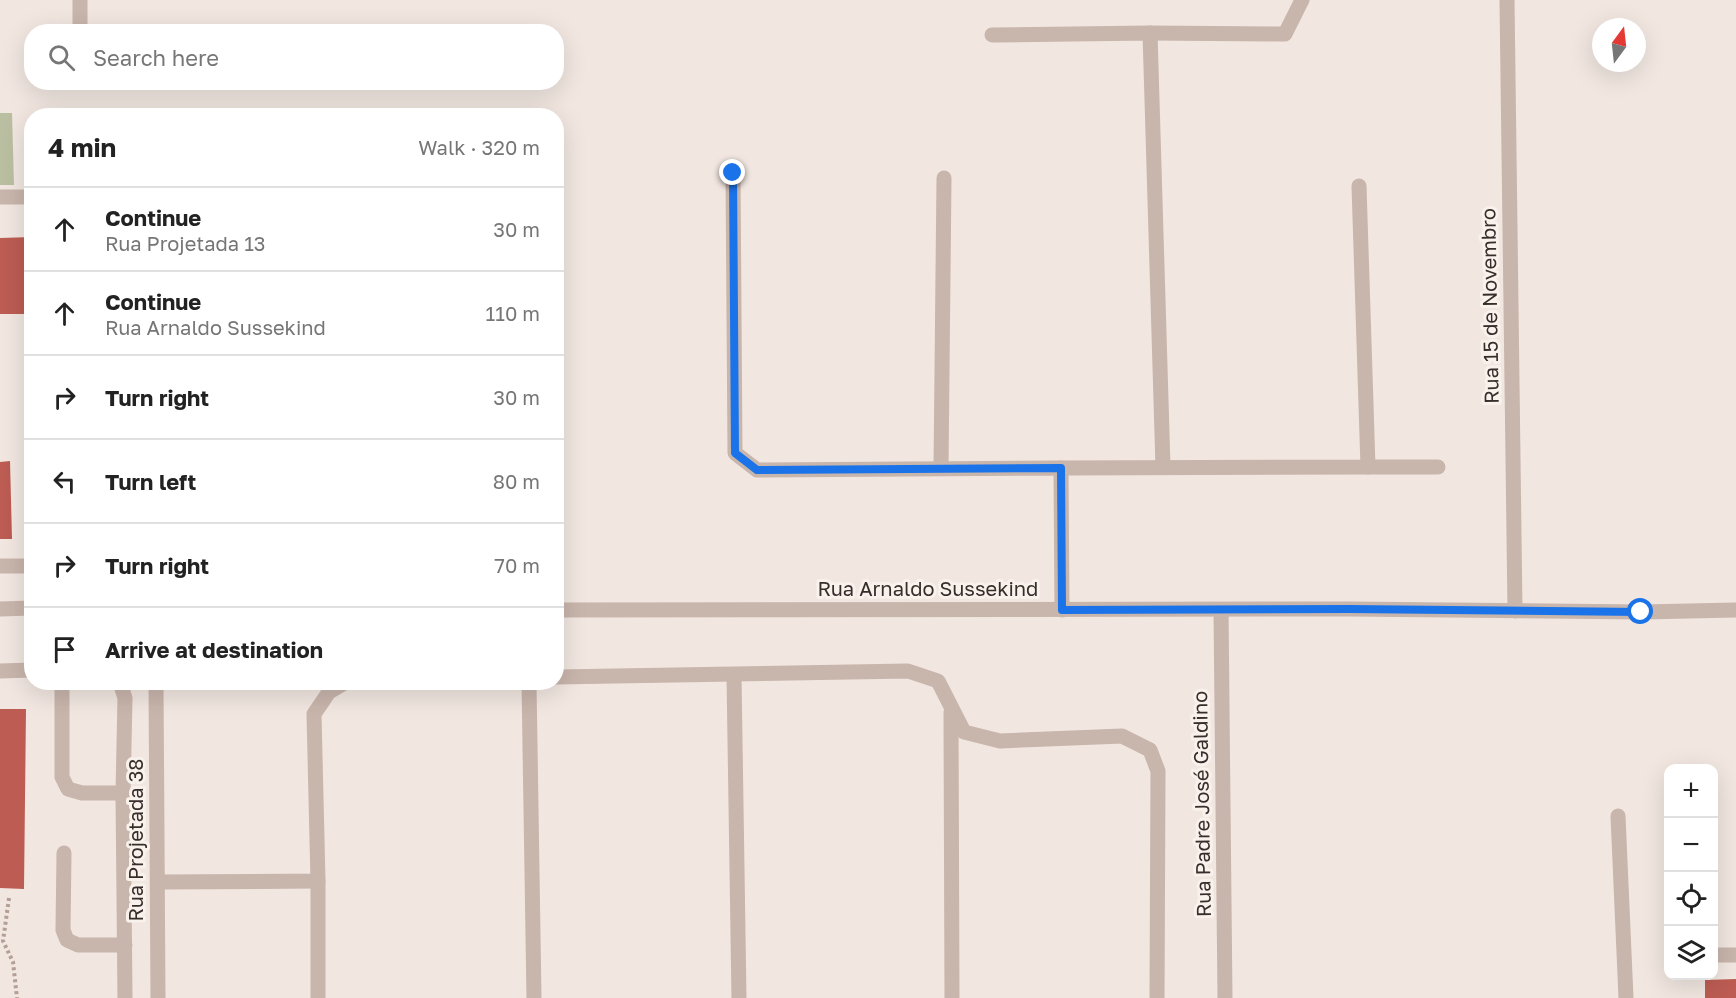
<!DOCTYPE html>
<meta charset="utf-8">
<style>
:root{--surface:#fff;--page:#f2f2f2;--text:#222;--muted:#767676;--line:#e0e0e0}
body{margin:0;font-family:"Golos Text",sans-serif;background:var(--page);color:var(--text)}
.controls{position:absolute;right:18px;bottom:18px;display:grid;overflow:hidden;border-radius:12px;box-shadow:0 6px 24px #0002}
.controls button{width:54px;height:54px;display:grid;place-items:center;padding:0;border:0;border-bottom:2px solid var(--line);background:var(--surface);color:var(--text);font:30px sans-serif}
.compass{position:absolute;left:1592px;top:18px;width:54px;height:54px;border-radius:50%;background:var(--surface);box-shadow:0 6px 24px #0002;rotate:15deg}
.stop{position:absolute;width:18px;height:18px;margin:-14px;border:4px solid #1a73e8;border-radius:50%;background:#fff}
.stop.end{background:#1a73e8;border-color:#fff;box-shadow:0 2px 6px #0008}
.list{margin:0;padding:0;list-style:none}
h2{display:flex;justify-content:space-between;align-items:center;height:78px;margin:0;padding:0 24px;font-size:26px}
h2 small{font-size:20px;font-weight:400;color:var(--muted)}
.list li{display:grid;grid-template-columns:39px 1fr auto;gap:18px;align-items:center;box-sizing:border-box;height:84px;padding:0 24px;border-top:2px solid var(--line)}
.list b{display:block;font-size:22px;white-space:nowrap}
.list p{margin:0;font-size:20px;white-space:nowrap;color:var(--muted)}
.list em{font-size:20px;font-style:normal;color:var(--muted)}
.icon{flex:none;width:33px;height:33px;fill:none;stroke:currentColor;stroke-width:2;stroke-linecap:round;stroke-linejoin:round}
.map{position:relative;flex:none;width:1736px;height:998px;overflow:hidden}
.search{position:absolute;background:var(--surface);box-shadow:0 6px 24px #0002;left:24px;top:24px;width:540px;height:66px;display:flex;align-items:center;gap:15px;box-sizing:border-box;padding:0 21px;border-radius:24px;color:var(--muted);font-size:22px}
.panel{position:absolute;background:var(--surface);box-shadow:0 6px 24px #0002;left:24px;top:108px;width:540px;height:582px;border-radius:24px}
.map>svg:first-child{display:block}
</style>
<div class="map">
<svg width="1736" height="998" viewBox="0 0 1736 998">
<rect width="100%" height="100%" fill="#f1e6e0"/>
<path fill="#babfa1" d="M0,113H12L14,185H0Z"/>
<g fill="#bc5c53">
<path d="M32,237V314H0V238Z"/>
<path d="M10,461L12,539H0V462Z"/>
<path d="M0,709H26L24,889L0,888Z"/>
<path d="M1736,979V998H1705V980Z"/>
</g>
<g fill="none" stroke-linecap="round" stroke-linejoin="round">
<path stroke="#b49f97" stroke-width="4" stroke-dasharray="3 3" stroke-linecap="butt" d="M9,898L3,941L13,962L17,998"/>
<g stroke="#c8b5ac" stroke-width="15">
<path d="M1150,33L1285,34L1302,0"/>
<path d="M992,35L1150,33L1163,467"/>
<path d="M733,173L735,453L757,470L1061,468L1062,610"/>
<path d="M1368,467H1438"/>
<path d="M941,468L944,178"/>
<path d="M1061,468L1368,467L1359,186"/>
<path d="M734,675L739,998"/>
<path d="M556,677L908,671L938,681L964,732L1000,741L1122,736L1150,750L1158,771L1157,998"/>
<path d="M62,682V777L68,789L82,793H123"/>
<path d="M529,682L534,998"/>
<path d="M951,712L952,998"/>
<path d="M64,853L63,930L67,940L78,945H125"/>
<path d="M158,882L318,881L314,714L329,692L346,682"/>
<path d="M1714,955H1736"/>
<path d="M318,998V881"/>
</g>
<g stroke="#c8b5ac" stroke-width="15">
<path d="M80,0V32"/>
<path d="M1507,0L1515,611"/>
<path d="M0,197H32"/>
<path d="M0,566H32"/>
<path d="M0,609L32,608"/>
<path d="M556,610L1349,609L1642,612L1736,610"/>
<path d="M1221,610L1225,998"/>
<path d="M0,671L32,670"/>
<path d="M118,682L121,686L125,698L123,793L125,998"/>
<path d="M156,682L158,998"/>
<path d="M1618,816L1626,998"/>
</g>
</g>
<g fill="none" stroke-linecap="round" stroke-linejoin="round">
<path stroke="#1a73e8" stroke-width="8" d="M733,173L735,453L757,470L1061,468L1062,610L1349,609L1641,612"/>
</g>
<g text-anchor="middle" stroke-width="6" stroke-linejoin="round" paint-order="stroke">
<g font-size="20" fill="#372d2b" stroke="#f9f1ec">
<text transform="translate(1490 306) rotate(-91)" y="7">Rua 15 de Novembro</text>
<text x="928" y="596">Rua Arnaldo Sussekind</text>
<text transform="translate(1202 804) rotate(-91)" y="7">Rua Padre José Galdino</text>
<text transform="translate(136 840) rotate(-90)" y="7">Rua Projetada 38</text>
</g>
</g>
</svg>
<div class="controls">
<button>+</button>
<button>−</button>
<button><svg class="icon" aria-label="locate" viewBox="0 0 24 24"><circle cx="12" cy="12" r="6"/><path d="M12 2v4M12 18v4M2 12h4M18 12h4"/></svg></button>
<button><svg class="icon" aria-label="layers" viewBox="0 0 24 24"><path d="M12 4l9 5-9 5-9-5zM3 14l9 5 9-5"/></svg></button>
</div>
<svg class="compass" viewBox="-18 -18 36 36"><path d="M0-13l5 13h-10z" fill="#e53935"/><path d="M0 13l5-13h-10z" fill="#767676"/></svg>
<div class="stop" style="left:1641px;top:612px"></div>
<div class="stop end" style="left:733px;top:173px"></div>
<div class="search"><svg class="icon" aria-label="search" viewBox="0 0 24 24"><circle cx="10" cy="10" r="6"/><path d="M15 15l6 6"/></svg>Search here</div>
<section class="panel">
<h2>4 min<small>Walk · 320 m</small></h2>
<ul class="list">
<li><svg class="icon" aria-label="ahead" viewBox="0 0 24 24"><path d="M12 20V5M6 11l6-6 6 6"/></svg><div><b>Continue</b><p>Rua Projetada 13</p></div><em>30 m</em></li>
<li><svg class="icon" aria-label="ahead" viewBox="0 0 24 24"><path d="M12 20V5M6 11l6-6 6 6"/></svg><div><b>Continue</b><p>Rua Arnaldo Sussekind</p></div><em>110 m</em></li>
<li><svg class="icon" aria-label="right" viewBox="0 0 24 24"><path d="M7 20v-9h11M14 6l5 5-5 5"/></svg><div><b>Turn right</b></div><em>30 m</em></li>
<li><svg class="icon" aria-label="left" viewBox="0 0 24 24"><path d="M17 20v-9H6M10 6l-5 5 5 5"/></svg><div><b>Turn left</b></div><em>80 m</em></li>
<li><svg class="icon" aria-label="right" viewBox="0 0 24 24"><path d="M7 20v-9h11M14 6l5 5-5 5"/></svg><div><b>Turn right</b></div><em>70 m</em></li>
<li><svg class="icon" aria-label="arrive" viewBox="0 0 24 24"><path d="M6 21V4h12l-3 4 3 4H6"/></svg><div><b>Arrive at destination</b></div></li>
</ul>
</section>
</div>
